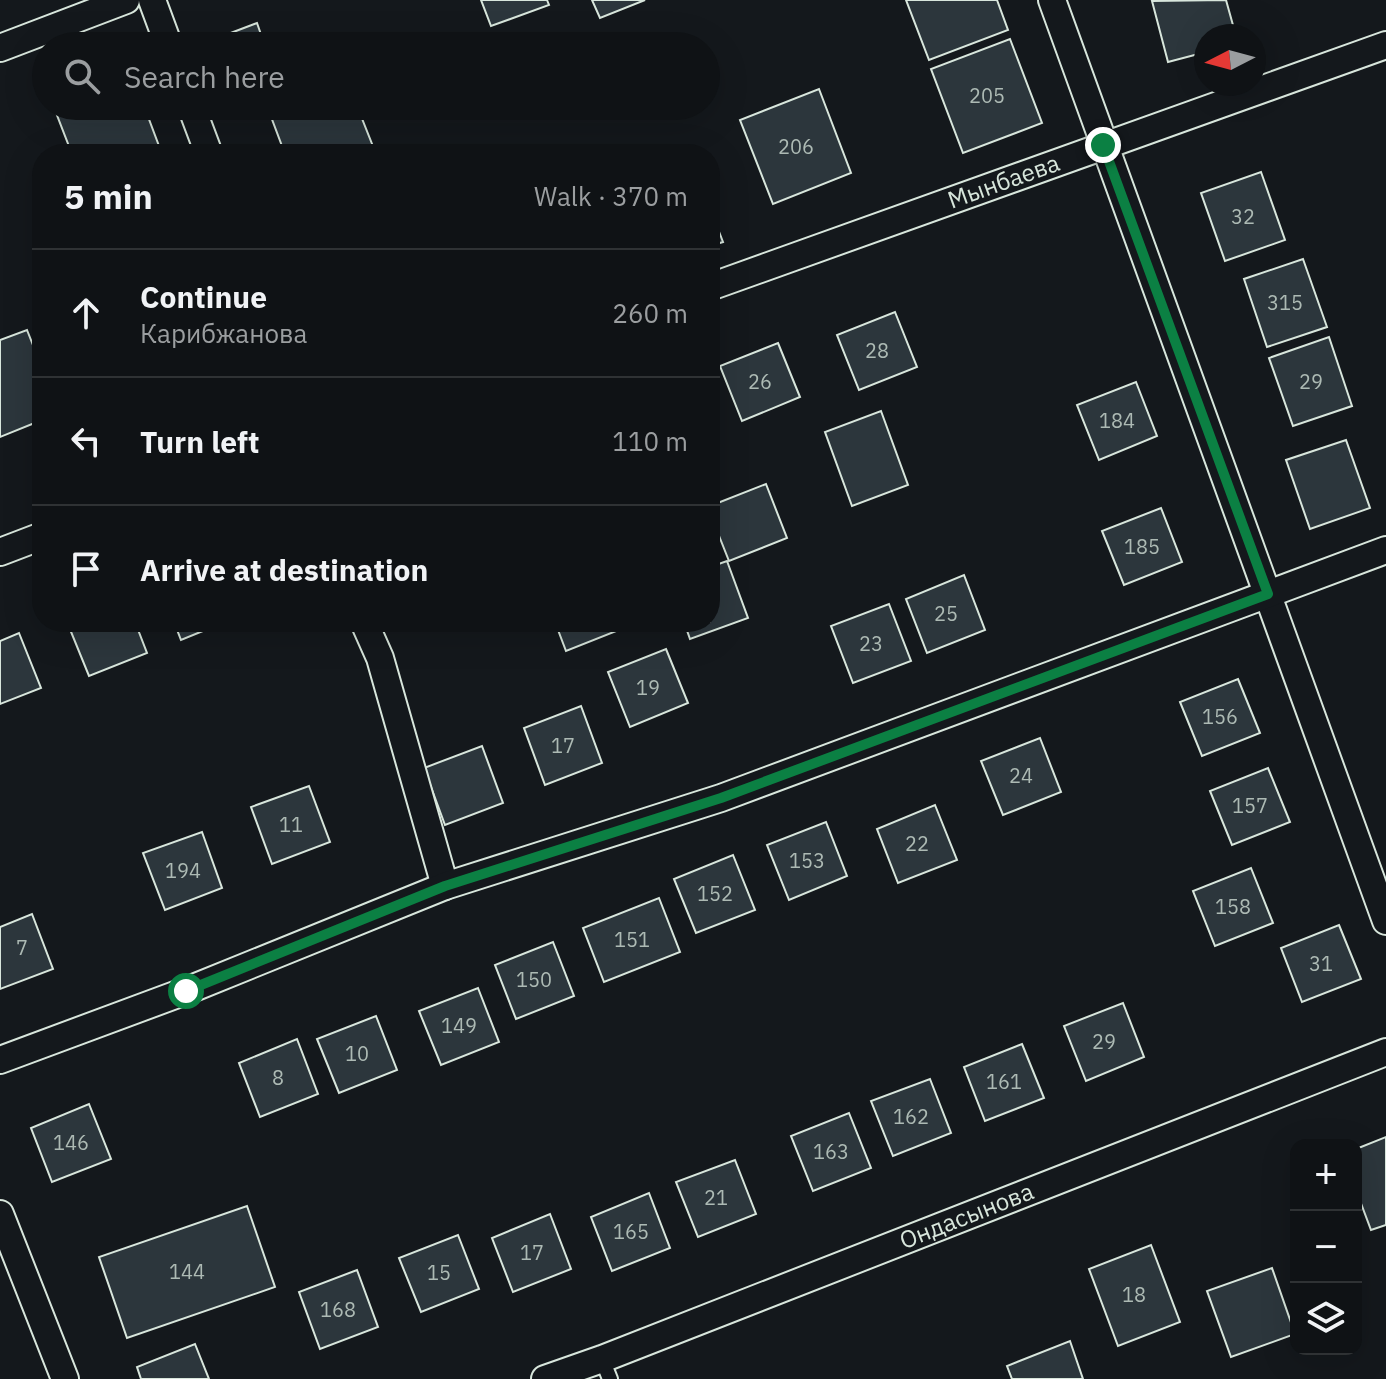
<!DOCTYPE html>
<meta charset="utf-8">
<style>
:root{--surface:#0f1215;--page:#181b1e;--text:#f1f3f6;--muted:#9b9ea0;--line:#2f3234}
body{margin:0;font-family:"IBM Plex Sans",sans-serif;background:var(--page);color:var(--text)}
.controls{position:absolute;right:24px;bottom:24px;display:grid;overflow:hidden;border-radius:16px;box-shadow:0 8px 32px #0002}
.controls button{width:72px;height:72px;display:grid;place-items:center;padding:0;border:0;border-bottom:2px solid var(--line);background:var(--surface);color:var(--text);font:40px sans-serif}
.compass{position:absolute;left:1194px;top:24px;width:72px;height:72px;border-radius:50%;background:var(--surface);box-shadow:0 8px 32px #0002;rotate:264deg}
.stop{position:absolute;width:24px;height:24px;margin:-18px;border:6px solid #0b8043;border-radius:50%;background:#fff}
.stop.end{background:#0b8043;border-color:#fff;box-shadow:0 2px 8px #0008}
.list{margin:0;padding:0;list-style:none}
h2{display:flex;justify-content:space-between;align-items:center;height:104px;margin:0;padding:0 32px;font-size:34px}
h2 small{font-size:26px;font-weight:400;color:var(--muted)}
.list li{display:grid;grid-template-columns:52px 1fr auto;gap:24px;align-items:center;box-sizing:border-box;height:128px;padding:0 32px;border-top:2px solid var(--line)}
.list b{display:block;font-size:30px;white-space:nowrap}
.list p{margin:0;font-size:26px;white-space:nowrap;color:var(--muted)}
.list em{font-size:26px;font-style:normal;color:var(--muted)}
.icon{flex:none;width:44px;height:44px;fill:none;stroke:currentColor;stroke-width:2;stroke-linecap:round;stroke-linejoin:round}
.map{position:relative;flex:none;width:1386px;height:1379px;overflow:hidden}
.search{position:absolute;background:var(--surface);box-shadow:0 8px 32px #0002;left:32px;top:32px;width:688px;height:88px;display:flex;align-items:center;gap:20px;box-sizing:border-box;padding:0 28px;border-radius:44px;color:var(--muted);font-size:30px}
.panel{position:absolute;background:var(--surface);box-shadow:0 8px 32px #0002;left:32px;top:144px;width:688px;height:488px;border-radius:32px}
.map>svg:first-child{display:block}
</style>
<div class="map">
<svg width="1386" height="1379" viewBox="0 0 1386 1379">
<rect width="100%" height="100%" fill="#14181c"/>
<g fill="#2c363c" stroke="#d8e6dc" stroke-width="2">
<path d="M481,0H547L549,5L491,26Z"/>
<path d="M592,0H645L600,18Z"/>
<path d="M906,0H997L1008,30L929,60Z"/>
<path d="M1226,0L1236,36H1206V52L1168,62L1152,1Z"/>
<path d="M257,23L265,46H199V45Z"/>
<path d="M1010,39L1042,123L963,153L931,69Z"/>
<path d="M819,89L851,173L773,204L740,120Z"/>
<path d="M66,106H144L162,154H72L55,110Z"/>
<path d="M267,106H357L376,154H285Z"/>
<path d="M1261,172L1285,240L1225,261L1201,193Z"/>
<path d="M710,208L723,242L710,246Z"/>
<path d="M1303,259L1327,327L1267,347L1244,279Z"/>
<path d="M895,312L917,367L859,390L837,335Z"/>
<path d="M27,330L42,368V420L0,437V340Z"/>
<path d="M1329,337L1352,406L1293,426L1269,358Z"/>
<path d="M778,343L800,397L742,421L720,366Z"/>
<path d="M1136,382L1157,436L1099,460L1077,405Z"/>
<path d="M881,411L908,485L852,506L825,432Z"/>
<path d="M1346,440L1370,508L1310,529L1286,460Z"/>
<path d="M766,484L787,538L729,561L710,513V506Z"/>
<path d="M1161,508L1182,562L1124,585L1102,531Z"/>
<path d="M727,561L748,618L690,639L684,622H710V567Z"/>
<path d="M964,575L985,630L927,653L906,599Z"/>
<path d="M889,604L911,661L853,683L831,626Z"/>
<path d="M67,622H135L147,653L89,676Z"/>
<path d="M174,622H225L181,640Z"/>
<path d="M555,622H622L624,628L566,651Z"/>
<path d="M19,633L41,688L0,704V641Z"/>
<path d="M666,649L688,703L630,727L608,672Z"/>
<path d="M1238,679L1260,733L1202,756L1180,702Z"/>
<path d="M581,706L602,763L545,785L524,728Z"/>
<path d="M1040,738L1061,792L1003,815L981,761Z"/>
<path d="M482,746L503,803L445,825L424,768Z"/>
<path d="M1268,768L1290,822L1232,845L1210,791Z"/>
<path d="M309,786L330,842L272,864L251,807Z"/>
<path d="M935,805L957,860L898,883L877,829Z"/>
<path d="M826,822L847,876L789,900L767,845Z"/>
<path d="M202,832L222,888L165,910L143,853Z"/>
<path d="M733,855L755,910L696,933L674,879Z"/>
<path d="M1251,868L1273,923L1215,946L1193,891Z"/>
<path d="M659,898L680,952L604,982L583,928Z"/>
<path d="M32,914L53,969L0,989V927Z"/>
<path d="M1339,925L1361,979L1302,1002L1281,948Z"/>
<path d="M553,942L574,996L516,1019L495,965Z"/>
<path d="M478,988L499,1042L441,1065L419,1011Z"/>
<path d="M1123,1003L1144,1057L1086,1081L1064,1026Z"/>
<path d="M376,1016L397,1070L339,1093L317,1039Z"/>
<path d="M297,1039L318,1094L260,1117L239,1063Z"/>
<path d="M1022,1044L1044,1098L985,1121L964,1067Z"/>
<path d="M930,1079L951,1133L893,1156L871,1101Z"/>
<path d="M89,1104L111,1159L52,1182L31,1128Z"/>
<path d="M849,1113L871,1168L813,1191L791,1136Z"/>
<path d="M1386,1137V1225L1371,1230L1356,1190V1149Z"/>
<path d="M735,1160L756,1214L698,1237L676,1182Z"/>
<path d="M649,1193L670,1248L612,1271L591,1217Z"/>
<path d="M247,1206L275,1287L127,1338L99,1257Z"/>
<path d="M550,1214L571,1269L513,1292L492,1238Z"/>
<path d="M458,1235L479,1289L421,1312L399,1258Z"/>
<path d="M1151,1245L1180,1322L1118,1346L1089,1269Z"/>
<path d="M1272,1268L1295,1334L1231,1357L1207,1291Z"/>
<path d="M357,1270L378,1327L320,1349L299,1292Z"/>
<path d="M1070,1341L1083,1379H1012L1007,1366Z"/>
<path d="M195,1344L209,1379H141L137,1367Z"/>
</g>
<g fill="none" stroke-linecap="round" stroke-linejoin="round">
<defs>
<path id="lane" d="M602,1359L610,1379"/>
<g id="street">
<path d="M152,0L169,46"/>
<path d="M1052,0L1386,921"/>
<path d="M0,48L126,0"/>
<path d="M191,106L209,154"/>
<path id="s1" d="M710,287L1386,45"/>
<path d="M0,552L42,536"/>
<path d="M364,622L380,658L445,886"/>
<path d="M0,1060L186,991L445,886L721,798L1386,550"/>
<path d="M0,1214L65,1379"/>
<path id="s2" d="M545,1379L602,1359L1386,1052"/>
</g>
</defs>
<use href="#lane" stroke="#d8e6dc" stroke-width="18"/>
<use href="#street" stroke="#d8e6dc" stroke-width="30"/>
<use href="#lane" stroke="#14181c" stroke-width="14"/>
<use href="#street" stroke="#14181c" stroke-width="26"/>
</g>
<g fill="none" stroke-linecap="round" stroke-linejoin="round">
<path stroke="#0b8043" stroke-width="10" d="M186,991L445,886L721,798L1268,594L1103,145"/>
</g>
<g text-anchor="middle" stroke-width="6" stroke-linejoin="round" paint-order="stroke">
<g font-size="20" fill="#adbab4">
<text x="987" y="103">205</text>
<text x="796" y="154">206</text>
<text x="1243" y="224">32</text>
<text x="1285" y="310">315</text>
<text x="877" y="358">28</text>
<text x="760" y="389">26</text>
<text x="1311" y="389">29</text>
<text x="1117" y="428">184</text>
<text x="1142" y="554">185</text>
<text x="946" y="621">25</text>
<text x="871" y="651">23</text>
<text x="648" y="695">19</text>
<text x="1220" y="724">156</text>
<text x="563" y="753">17</text>
<text x="1021" y="783">24</text>
<text x="1250" y="813">157</text>
<text x="291" y="832">11</text>
<text x="917" y="851">22</text>
<text x="807" y="868">153</text>
<text x="183" y="878">194</text>
<text x="715" y="901">152</text>
<text x="1233" y="914">158</text>
<text x="632" y="947">151</text>
<text x="22" y="955">7</text>
<text x="1321" y="971">31</text>
<text x="534" y="987">150</text>
<text x="459" y="1033">149</text>
<text x="1104" y="1049">29</text>
<text x="357" y="1061">10</text>
<text x="278" y="1085">8</text>
<text x="1004" y="1089">161</text>
<text x="911" y="1124">162</text>
<text x="71" y="1150">146</text>
<text x="831" y="1159">163</text>
<text x="716" y="1205">21</text>
<text x="631" y="1239">165</text>
<text x="532" y="1260">17</text>
<text x="187" y="1279">144</text>
<text x="439" y="1280">15</text>
<text x="1134" y="1302">18</text>
<text x="338" y="1317">168</text>
</g>
<g font-size="24" fill="#d8e6dc" stroke="#14181c">
<text dy="8" stroke="none"><textPath href="#s1" startOffset="312">Мынбаева</textPath></text>
<text dy="8" stroke="none"><textPath href="#s2" startOffset="452">Ондасынова</textPath></text>
</g>
</g>
</svg>
<div class="controls">
<button>+</button>
<button>−</button>
<button><svg class="icon" aria-label="layers" viewBox="0 0 24 24"><path d="M12 4l9 5-9 5-9-5zM3 14l9 5 9-5"/></svg></button>
</div>
<svg class="compass" viewBox="-18 -18 36 36"><path d="M0-13l5 13h-10z" fill="#e53935"/><path d="M0 13l5-13h-10z" fill="#9b9ea0"/></svg>
<div class="stop" style="left:186px;top:991px"></div>
<div class="stop end" style="left:1103px;top:145px"></div>
<div class="search"><svg class="icon" aria-label="search" viewBox="0 0 24 24"><circle cx="10" cy="10" r="6"/><path d="M15 15l6 6"/></svg>Search here</div>
<section class="panel">
<h2>5 min<small>Walk · 370 m</small></h2>
<ul class="list">
<li><svg class="icon" aria-label="ahead" viewBox="0 0 24 24"><path d="M12 20V5M6 11l6-6 6 6"/></svg><div><b>Continue</b><p>Карибжанова</p></div><em>260 m</em></li>
<li><svg class="icon" aria-label="left" viewBox="0 0 24 24"><path d="M17 20v-9H6M10 6l-5 5 5 5"/></svg><div><b>Turn left</b></div><em>110 m</em></li>
<li><svg class="icon" aria-label="arrive" viewBox="0 0 24 24"><path d="M6 21V4h12l-3 4 3 4H6"/></svg><div><b>Arrive at destination</b></div></li>
</ul>
</section>
</div>
